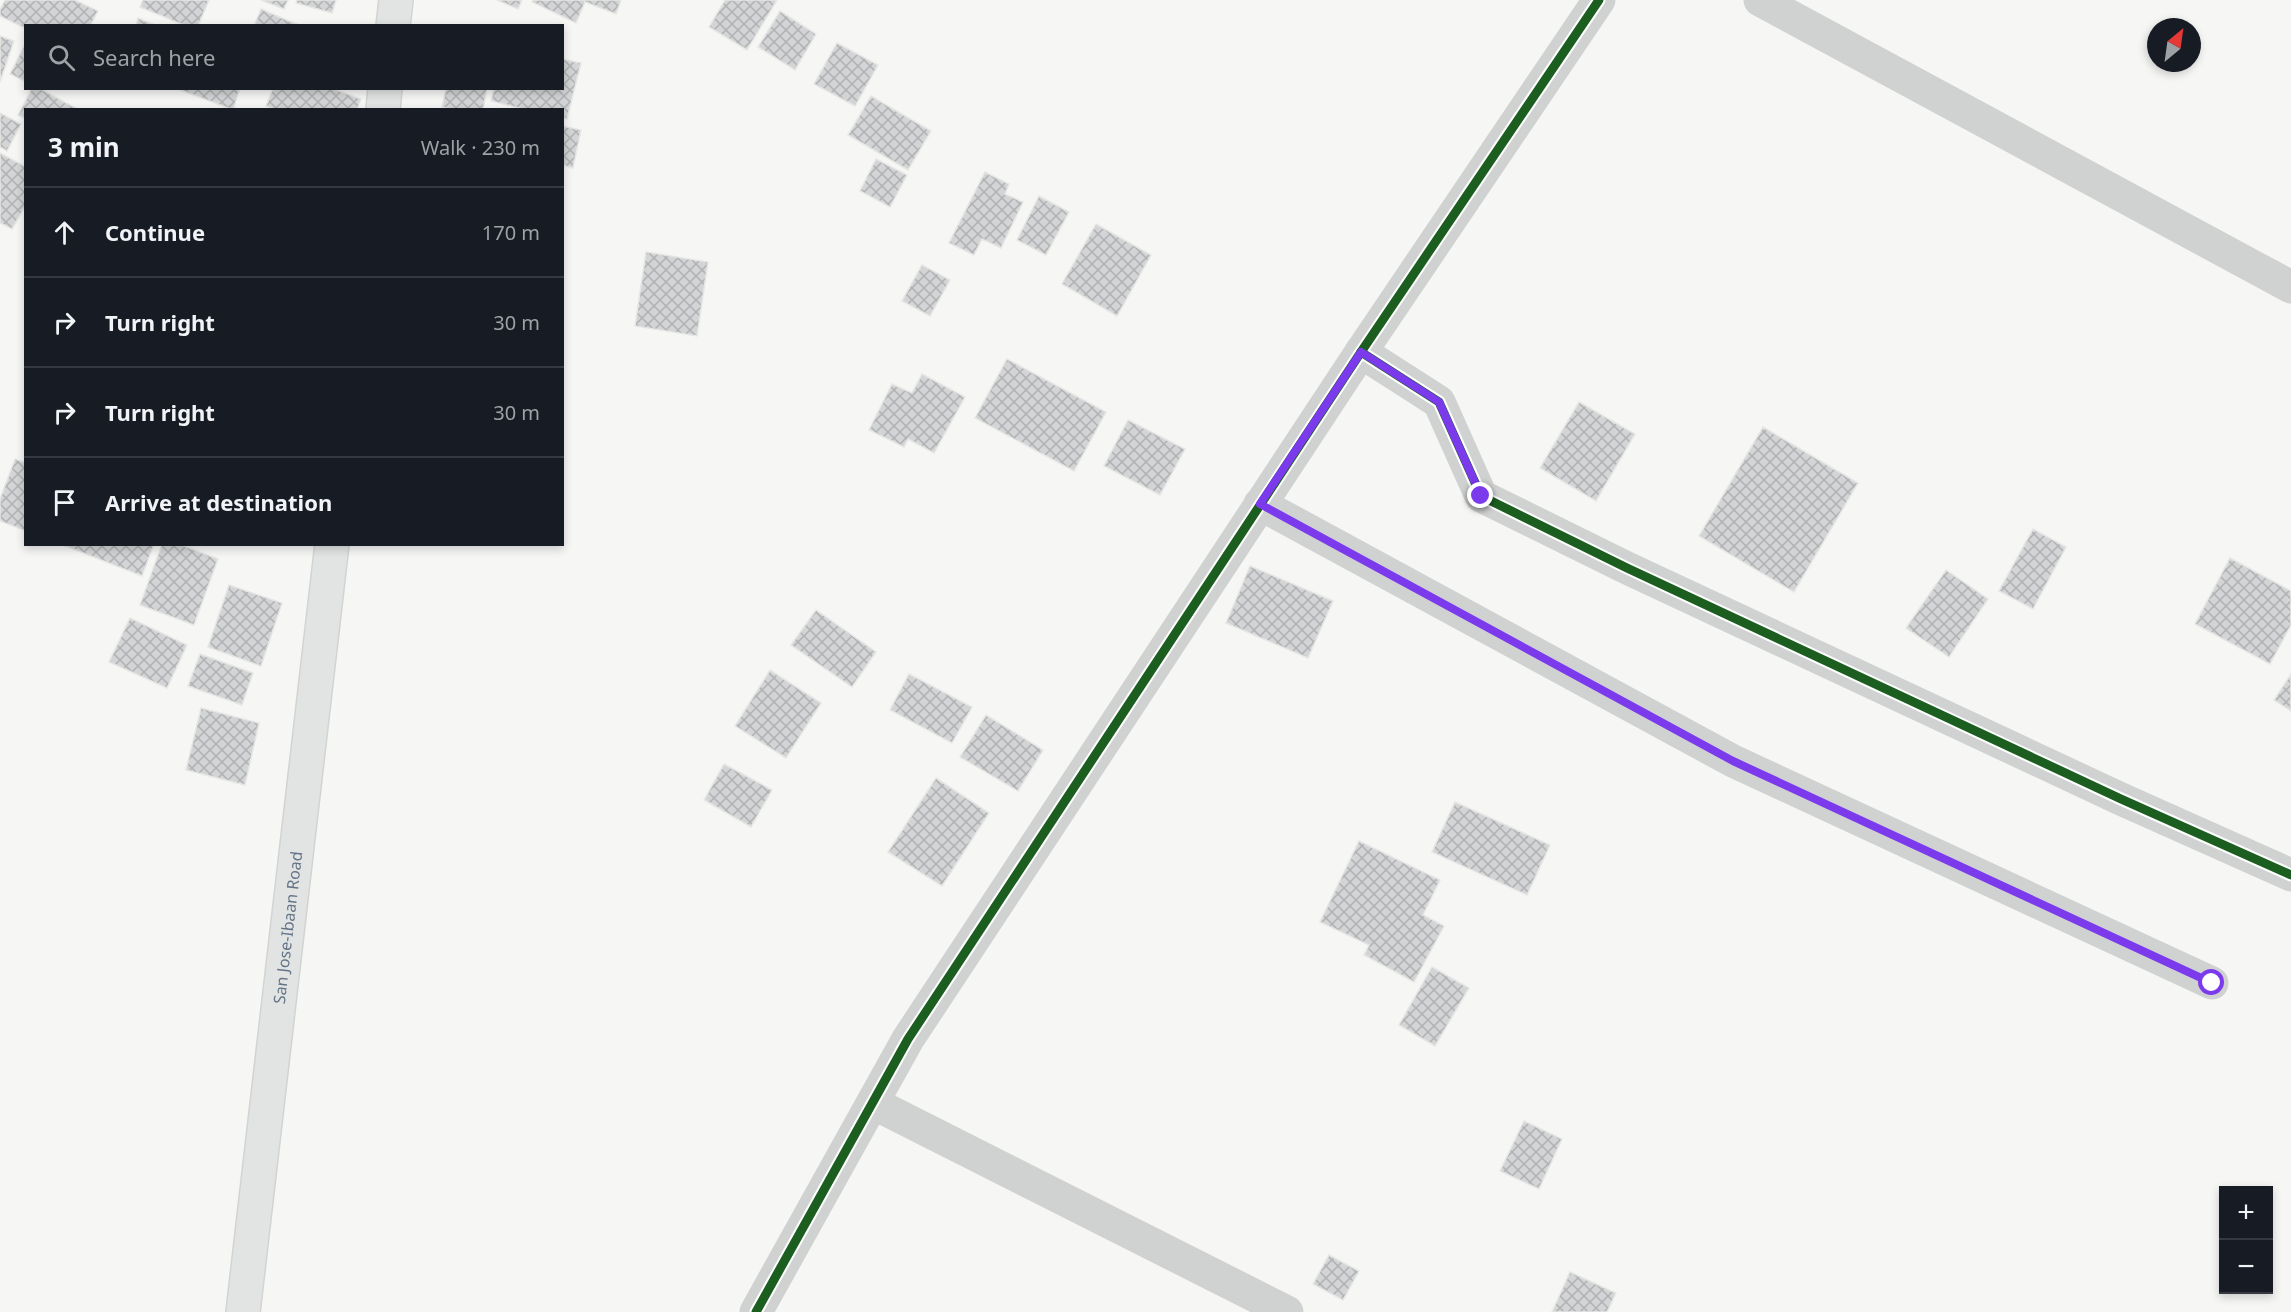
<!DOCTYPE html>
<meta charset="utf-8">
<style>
:root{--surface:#171b24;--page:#242831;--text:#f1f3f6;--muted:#9ea1a6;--line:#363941}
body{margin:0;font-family:"Noto Sans",sans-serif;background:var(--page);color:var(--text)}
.controls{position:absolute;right:18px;bottom:18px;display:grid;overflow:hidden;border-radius:0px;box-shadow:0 3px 9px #0003}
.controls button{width:54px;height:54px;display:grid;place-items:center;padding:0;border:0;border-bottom:2px solid var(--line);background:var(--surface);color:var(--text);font:30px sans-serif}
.compass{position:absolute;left:2147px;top:18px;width:54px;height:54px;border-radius:50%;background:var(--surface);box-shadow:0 3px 9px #0003;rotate:29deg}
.stop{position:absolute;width:18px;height:18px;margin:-14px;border:4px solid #7c3aed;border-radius:50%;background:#fff}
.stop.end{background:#7c3aed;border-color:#fff;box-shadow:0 2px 6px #0008}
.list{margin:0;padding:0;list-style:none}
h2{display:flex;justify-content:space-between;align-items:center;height:78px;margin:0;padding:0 24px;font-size:26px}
h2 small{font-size:20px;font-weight:400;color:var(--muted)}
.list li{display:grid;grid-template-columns:39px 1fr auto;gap:18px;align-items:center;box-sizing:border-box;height:90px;padding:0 24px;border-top:2px solid var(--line)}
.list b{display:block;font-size:22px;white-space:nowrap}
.list em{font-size:20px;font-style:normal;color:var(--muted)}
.icon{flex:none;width:33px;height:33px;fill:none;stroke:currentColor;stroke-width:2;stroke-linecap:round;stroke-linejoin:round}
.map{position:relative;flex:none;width:2291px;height:1312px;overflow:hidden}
.search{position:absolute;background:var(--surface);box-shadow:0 3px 9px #0003;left:24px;top:24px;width:540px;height:66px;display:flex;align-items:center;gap:15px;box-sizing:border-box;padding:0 21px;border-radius:0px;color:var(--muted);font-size:22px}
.panel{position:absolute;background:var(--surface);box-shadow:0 3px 9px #0003;left:24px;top:108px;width:540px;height:438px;border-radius:0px}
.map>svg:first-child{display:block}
</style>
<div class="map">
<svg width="2291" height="1312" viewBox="0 0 2291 1312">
<defs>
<pattern id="building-cross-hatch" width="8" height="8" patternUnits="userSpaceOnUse" patternTransform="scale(1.5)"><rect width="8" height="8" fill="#d3d4d5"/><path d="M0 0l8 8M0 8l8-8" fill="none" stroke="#afb1b3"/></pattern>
</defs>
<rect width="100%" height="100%" fill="#f6f7f5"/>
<g fill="url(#building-cross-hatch)" stroke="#e6e6e4" stroke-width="1.5">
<path d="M5,0H75L98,11L90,26H26V29L0,16V10Z"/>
<path d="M143,0H209L198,26H186L140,7Z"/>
<path d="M261,0H288L284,9Z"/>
<path d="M297,0H336L332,13L296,3Z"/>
<path d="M497,0H522L518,9Z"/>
<path d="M533,0H621L616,14L585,2L576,23L532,2Z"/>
<path d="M725,0H777L747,50L709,27Z"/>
<path d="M261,9L301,26H254Z"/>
<path d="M780,11L816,34L795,70L758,47Z"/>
<path d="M138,18L157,26H136Z"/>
<path d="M0,36L14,41L0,82Z"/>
<path d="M26,42V82L10,74Z"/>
<path d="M837,43L878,65L855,106L814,84Z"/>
<path d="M562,59L581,63L567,119L562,118V110H527L491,101L494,88H562Z"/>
<path d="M32,88H39L79,110H26V119L18,115Z"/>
<path d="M175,88H240L233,110Z"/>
<path d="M273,88H331L361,99L357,110H277L266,106Z"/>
<path d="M446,88H487L483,110H456L442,107Z"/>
<path d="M871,96L931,131L908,170L848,135Z"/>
<path d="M0,113L21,124L7,151L0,147Z"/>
<path d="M562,126L581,130L573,168L562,165Z"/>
<path d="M0,153L26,167V205L12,229L0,223Z"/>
<path d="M876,159L907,175L890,207L860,191Z"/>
<path d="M985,172L1009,184L1005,194L1023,202L1001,248L982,239L974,255L949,243Z"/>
<path d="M1039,196L1069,212L1046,255L1017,240Z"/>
<path d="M1096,224L1151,255L1117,316L1062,284Z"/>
<path d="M646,252L708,262L697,336L635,326Z"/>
<path d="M922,265L950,280L930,316L902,301Z"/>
<path d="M1007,359L1106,412L1074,471L975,418Z"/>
<path d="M922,374L965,397L934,453L908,439L904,447L869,430L892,384L912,393Z"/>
<path d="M1579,402L1635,434L1596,501L1540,468Z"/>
<path d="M1128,420L1185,449L1160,495L1104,466Z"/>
<path d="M1763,427L1858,483L1794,592L1699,536Z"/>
<path d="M15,459L26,463V531L0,521V499Z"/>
<path d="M2033,529L2066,547L2033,609L1999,591Z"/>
<path d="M60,544H154L142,576Z"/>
<path d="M162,544H179L218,559L194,625L140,605Z"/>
<path d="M2230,558L2291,591V625L2270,664L2195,624Z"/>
<path d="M1250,566L1333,601L1308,658L1226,623Z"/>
<path d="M1946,570L1988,599L1949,657L1906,628Z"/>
<path d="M229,585L282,603L261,666L208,647Z"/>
<path d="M816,610L876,652L852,687L791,645Z"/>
<path d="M130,618L187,645L167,688L109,662Z"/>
<path d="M200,654L253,673L242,705L188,686Z"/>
<path d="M770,670L821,703L786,758L735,726Z"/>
<path d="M909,674L972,707L952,743L890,710Z"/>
<path d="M2291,674V711L2274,700Z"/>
<path d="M201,708L259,723L245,785L186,770Z"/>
<path d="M986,715L1043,750L1018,791L960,757Z"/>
<path d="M724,764L772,790L751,827L704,800Z"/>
<path d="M936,778L989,813L942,886L888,852Z"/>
<path d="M1455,802L1550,845L1527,895L1432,852Z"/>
<path d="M1359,841L1440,880L1423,915L1444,926L1414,982L1364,955L1369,945L1320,922Z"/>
<path d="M1432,967L1469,988L1435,1046L1399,1025Z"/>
<path d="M1524,1121L1562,1139L1539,1189L1500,1171Z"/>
<path d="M1329,1255L1359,1271L1343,1300L1313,1284Z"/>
<path d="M1570,1272L1616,1293L1607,1312H1552Z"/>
</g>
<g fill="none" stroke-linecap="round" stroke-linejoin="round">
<defs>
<g id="major">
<path d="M393,26L396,0"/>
<path d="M383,110L385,88"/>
<path id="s1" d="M243,1312L332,544"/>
</g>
</defs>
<use href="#major" stroke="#d2d4d4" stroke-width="36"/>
<g stroke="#d0d2d2" stroke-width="33">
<path d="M1760,0L2291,287"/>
<path d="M1361,352L1439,402L1481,496L1627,568L2121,799L2291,875"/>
<path d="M1260,504L1733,761L2212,983"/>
<path d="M873,1103L1287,1312"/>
<path d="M756,1312L908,1039L1361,352L1599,0"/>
</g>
<use href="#major" stroke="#e2e3e3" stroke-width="33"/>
<defs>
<g id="cycleway">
<path d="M1361,352L1439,402L1481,496L1627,568L2121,799L2291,875"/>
<path d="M756,1312L908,1039L1361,352L1599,0"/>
</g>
</defs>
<use href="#cycleway" stroke="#fff" stroke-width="13"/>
<use href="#cycleway" stroke="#1b5e20" stroke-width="9"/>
</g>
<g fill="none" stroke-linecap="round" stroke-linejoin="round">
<path stroke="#7c3aed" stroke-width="8" d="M1481,496L1439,402L1361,352L1260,504L1733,761L2212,983"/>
</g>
<g text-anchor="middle" stroke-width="6" stroke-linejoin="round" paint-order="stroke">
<g font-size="16" fill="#647588" stroke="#fff">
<text dy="6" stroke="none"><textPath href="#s1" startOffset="387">San Jose-Ibaan Road</textPath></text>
</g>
</g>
</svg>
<div class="controls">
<button>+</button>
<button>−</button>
</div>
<svg class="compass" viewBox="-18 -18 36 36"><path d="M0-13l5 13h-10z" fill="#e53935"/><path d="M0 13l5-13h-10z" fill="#9ea1a6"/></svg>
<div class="stop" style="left:2212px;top:983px"></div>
<div class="stop end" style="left:1481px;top:496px"></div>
<div class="search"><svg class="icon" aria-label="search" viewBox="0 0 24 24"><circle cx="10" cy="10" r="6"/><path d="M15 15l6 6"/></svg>Search here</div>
<section class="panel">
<h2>3 min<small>Walk · 230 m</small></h2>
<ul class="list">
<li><svg class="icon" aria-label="ahead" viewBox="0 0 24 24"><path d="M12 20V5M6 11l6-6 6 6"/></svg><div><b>Continue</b></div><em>170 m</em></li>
<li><svg class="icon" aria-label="right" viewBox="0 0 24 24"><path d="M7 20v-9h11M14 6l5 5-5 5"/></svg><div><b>Turn right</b></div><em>30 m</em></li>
<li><svg class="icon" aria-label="right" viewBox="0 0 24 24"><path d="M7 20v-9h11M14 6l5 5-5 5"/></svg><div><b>Turn right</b></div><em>30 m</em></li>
<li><svg class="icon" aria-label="arrive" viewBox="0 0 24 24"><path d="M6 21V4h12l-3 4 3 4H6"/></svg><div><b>Arrive at destination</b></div></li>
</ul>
</section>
</div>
